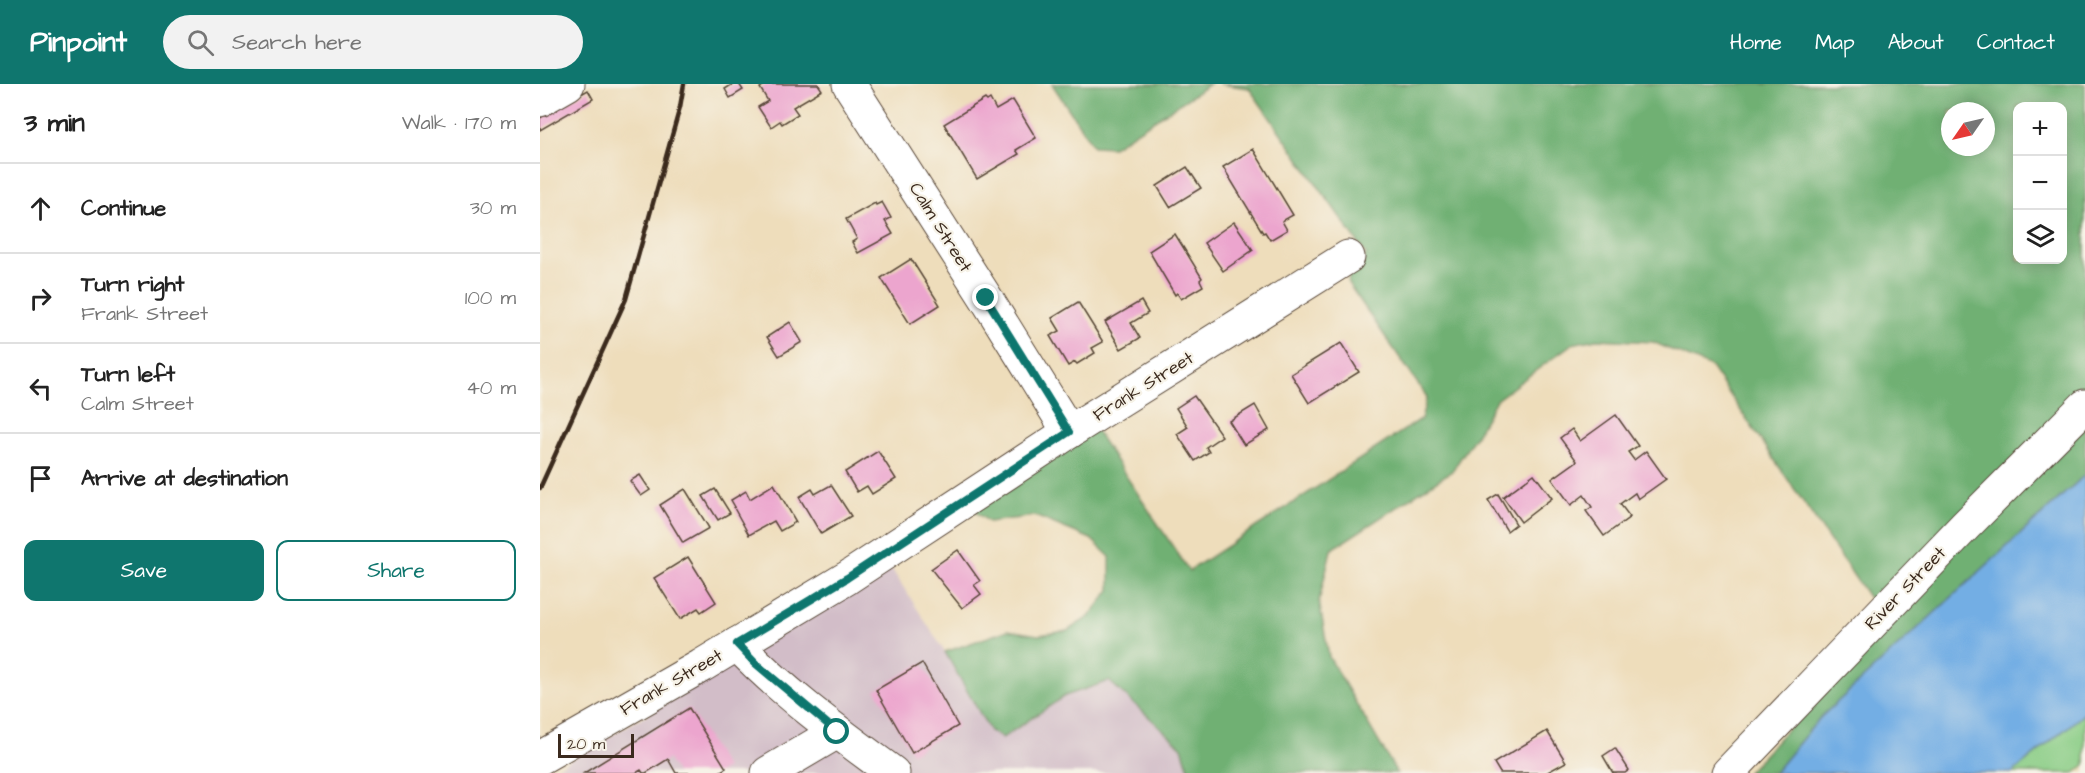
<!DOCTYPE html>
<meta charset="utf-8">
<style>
:root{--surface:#fff;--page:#f2f2f2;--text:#222;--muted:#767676;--line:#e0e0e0;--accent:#0f766e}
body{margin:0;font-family:"Architects Daughter",sans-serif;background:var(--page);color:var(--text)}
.controls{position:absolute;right:18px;top:18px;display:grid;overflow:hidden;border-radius:12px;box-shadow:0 3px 15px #0003}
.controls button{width:54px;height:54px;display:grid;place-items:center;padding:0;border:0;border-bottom:2px solid var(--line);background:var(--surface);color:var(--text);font:30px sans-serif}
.compass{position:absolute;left:1401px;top:18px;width:54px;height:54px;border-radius:50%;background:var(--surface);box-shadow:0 3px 15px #0003;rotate:236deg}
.scale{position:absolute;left:18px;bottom:15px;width:76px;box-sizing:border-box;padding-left:6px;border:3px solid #3b2a1e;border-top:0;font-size:16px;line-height:21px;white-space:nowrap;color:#3b2a1e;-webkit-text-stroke:4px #f7f3e8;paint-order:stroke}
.stop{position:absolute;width:18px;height:18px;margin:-14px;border:4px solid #0f766e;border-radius:50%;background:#fff}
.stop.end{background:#0f766e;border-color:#fff;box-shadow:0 2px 6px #0008}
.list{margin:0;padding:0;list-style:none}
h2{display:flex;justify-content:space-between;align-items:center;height:78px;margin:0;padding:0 24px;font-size:26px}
h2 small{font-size:20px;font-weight:400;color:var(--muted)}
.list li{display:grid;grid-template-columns:39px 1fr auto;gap:18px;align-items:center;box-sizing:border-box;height:90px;padding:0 24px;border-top:2px solid var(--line)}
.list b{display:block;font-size:22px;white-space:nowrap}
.list p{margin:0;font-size:20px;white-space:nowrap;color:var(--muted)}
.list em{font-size:20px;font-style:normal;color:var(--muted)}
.actions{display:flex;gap:12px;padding:18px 24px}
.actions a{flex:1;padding:14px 0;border:2px solid var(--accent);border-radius:12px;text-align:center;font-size:21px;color:var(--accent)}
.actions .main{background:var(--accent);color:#fff}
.icon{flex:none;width:33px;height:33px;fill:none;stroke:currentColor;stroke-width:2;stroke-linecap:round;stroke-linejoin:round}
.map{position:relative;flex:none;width:1545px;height:689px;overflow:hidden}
header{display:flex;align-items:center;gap:36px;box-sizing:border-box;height:84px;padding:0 30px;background:var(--accent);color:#fff}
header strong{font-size:28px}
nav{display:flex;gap:33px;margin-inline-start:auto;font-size:21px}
.search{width:420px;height:54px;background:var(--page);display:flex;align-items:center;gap:15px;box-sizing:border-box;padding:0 21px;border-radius:33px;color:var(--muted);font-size:22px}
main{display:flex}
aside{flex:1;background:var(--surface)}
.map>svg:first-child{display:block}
</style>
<header>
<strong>Pinpoint</strong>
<div class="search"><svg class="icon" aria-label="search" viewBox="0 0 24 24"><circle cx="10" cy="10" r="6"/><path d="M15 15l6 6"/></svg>Search here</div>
<nav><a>Home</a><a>Map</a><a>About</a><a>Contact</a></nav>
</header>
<main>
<aside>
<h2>3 min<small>Walk · 170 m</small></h2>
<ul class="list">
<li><svg class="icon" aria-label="ahead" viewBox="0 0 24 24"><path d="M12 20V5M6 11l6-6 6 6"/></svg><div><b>Continue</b></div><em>30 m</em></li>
<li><svg class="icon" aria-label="right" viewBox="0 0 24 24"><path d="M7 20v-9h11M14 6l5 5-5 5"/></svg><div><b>Turn right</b><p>Frank Street</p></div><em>100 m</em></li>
<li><svg class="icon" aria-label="left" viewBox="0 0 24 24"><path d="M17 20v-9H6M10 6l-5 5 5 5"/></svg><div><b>Turn left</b><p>Calm Street</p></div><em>40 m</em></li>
<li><svg class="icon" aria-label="arrive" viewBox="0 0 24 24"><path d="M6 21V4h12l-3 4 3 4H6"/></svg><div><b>Arrive at destination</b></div></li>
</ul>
<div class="actions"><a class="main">Save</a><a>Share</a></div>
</aside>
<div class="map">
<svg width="1545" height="689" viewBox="0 0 1545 689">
<rect width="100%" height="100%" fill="#f7f3e8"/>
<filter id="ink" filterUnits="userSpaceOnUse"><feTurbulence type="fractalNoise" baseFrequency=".0167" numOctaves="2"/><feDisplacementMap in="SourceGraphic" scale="12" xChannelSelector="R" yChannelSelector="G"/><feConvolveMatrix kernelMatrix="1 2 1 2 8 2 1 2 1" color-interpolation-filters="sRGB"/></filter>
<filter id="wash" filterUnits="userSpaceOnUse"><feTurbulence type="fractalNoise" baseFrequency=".008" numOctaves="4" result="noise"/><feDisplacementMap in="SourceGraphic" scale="24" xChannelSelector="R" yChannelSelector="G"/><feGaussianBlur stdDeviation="1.35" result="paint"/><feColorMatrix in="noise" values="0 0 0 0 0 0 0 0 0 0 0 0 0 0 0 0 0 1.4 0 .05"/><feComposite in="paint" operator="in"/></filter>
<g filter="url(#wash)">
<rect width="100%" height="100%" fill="#edb"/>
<path fill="#d2bdc8" d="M349,481L405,568L450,647L462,654L525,612L569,597L642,663L650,689H8L153,603Z"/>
<path fill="#8acd86" stroke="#627c52" stroke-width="1.5" d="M1545,629V681L1535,689H1472Z"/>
<g fill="#6fb073" stroke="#556d48" stroke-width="1.5" fill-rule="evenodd">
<path d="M512,0H670L573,63L553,62Z"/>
<path d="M680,0H1545V391L1280,634L1234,689H1207L1346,539L1171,283L1113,258L1056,255L1032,260L956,316L935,353L912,387L791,466L779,517L789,573L857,689H650L642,663L569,597L525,612L462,654L450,647L405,568L468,546L498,551L527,547L549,533L570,506V473L551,455L495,432L449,438L433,426L555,345L649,487L881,335L887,313L808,199L810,188L823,179L826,170L709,4ZM1478,22H1522V176H1478ZM1410,27H1446V63H1410Z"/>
</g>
<path fill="#73aee4" stroke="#576c81" stroke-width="1.5" d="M1545,391V629L1472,689H1234L1280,634Z"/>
<g id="blocks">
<g fill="#eca5ce">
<path d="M193,0H199L203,6L190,14L185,5Z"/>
<path d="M226,0H278L282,6L253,23L258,30L242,40L240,37L231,43L218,23L228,17L220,4Z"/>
<path d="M48,6L53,15L0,46V34Z"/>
<path d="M445,15L447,17L450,15L456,26L473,16L496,54L476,66L479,70L437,95L404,40Z"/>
<path d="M713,65L753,131L742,137L747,146L730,156L725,148L723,149L683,83Z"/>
<path d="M647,83L661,104L630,123L617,102Z"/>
<path d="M342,118L351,134L345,137L353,150L318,169L312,158L317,155L306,135L335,119L336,121Z"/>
<path d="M694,138L713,166L683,187L664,159Z"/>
<path d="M635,150L662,194L660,196L663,202L641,215L637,209L635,211L609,167Z"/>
<path d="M371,175L400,221L370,240L341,194Z"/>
<path d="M601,217L608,229L591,239L600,254L581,265L565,238Z"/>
<path d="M538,218L563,258L552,264L555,269L537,280L535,278L528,282L510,252L520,247L512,234Z"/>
<path d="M250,238L262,258L239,272L227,253Z"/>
<path d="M801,259L819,288L769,319L751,290Z"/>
<path d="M654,312L682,352L666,363L669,368L655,377L637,350L648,343L636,324Z"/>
<path d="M715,321L729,346L704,361L689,337Z"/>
<path d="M1076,331L1098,362L1088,368L1094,376L1106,367L1126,395L1098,415L1095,409L1080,420L1090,433L1064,452L1046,427L1052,423L1044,411L1031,421L1012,395L1037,377L1020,354L1032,345L1040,357Z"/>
<path d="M338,367L356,395L332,410L327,402L317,408L305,388Z"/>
<path d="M994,390L1012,414L981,438L963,413Z"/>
<path d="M100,391L110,406L101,412L90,397Z"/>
<path d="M234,400L256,438L240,447L234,437L209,451L194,424L195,423L191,416L206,407L210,415Z"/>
<path d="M291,401L311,432L281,450L259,413L272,405L275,410Z"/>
<path d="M145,405L169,444L143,459L120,421Z"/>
<path d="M175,405L190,429L178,436L163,412Z"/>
<path d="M958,410L976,440L967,447L948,416Z"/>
<path d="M418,466L440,497L434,501L441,510L422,524L391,485Z"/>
<path d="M148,473L176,518L161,528L158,524L140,535L114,494Z"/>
<path d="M382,579L418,642L372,669L336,606Z"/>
<path d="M149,624L186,684L178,689H136L128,675L106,689H103L101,686L96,689H44Z"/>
<path d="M1007,647L1026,678L1006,689H960L954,679Z"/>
<path d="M1075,664L1089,686L1085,689H1073L1063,672Z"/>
</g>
</g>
</g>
<g filter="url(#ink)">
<use href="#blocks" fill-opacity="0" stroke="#564536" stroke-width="1.5"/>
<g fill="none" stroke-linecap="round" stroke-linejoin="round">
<defs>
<g id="minor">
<path d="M309,0L446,214L529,348"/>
<path d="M0,16L28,0"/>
<path d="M197,560C243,609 299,649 353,689"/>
<path d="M0,674L161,582L307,494L529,348L808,173"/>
<path d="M228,689L297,648"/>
<path d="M1188,689L1426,441L1545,322"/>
</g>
</defs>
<use href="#minor" stroke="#564536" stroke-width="35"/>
<use href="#minor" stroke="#fff" stroke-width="33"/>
<path stroke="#3b2a1e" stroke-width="4.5" d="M0,404L86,215L140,23L144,0"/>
</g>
</g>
<g fill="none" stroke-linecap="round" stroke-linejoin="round" filter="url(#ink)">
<path stroke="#0f766e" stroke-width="8" d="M297,648L215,579L197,560L307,494L529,348L446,214"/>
</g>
<g text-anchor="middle" stroke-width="4.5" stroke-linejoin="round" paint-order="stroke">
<g font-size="18" fill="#3b2a1e" stroke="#f7f3e8">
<text transform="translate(401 143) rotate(58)" y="6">Calm Street</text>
<text transform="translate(603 302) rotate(-32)" y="6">Frank Street</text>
<text transform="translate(1365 504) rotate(-46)" y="6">River Street</text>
<text transform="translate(131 598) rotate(-30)" y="6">Frank Street</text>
</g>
</g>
</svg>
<div class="controls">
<button>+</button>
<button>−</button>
<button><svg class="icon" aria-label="layers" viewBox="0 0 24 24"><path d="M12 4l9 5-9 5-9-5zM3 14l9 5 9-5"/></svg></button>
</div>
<svg class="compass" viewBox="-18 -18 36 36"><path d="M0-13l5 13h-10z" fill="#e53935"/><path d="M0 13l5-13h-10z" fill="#767676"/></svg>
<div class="scale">20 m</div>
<div class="stop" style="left:297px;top:648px"></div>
<div class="stop end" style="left:446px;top:214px"></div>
</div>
</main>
